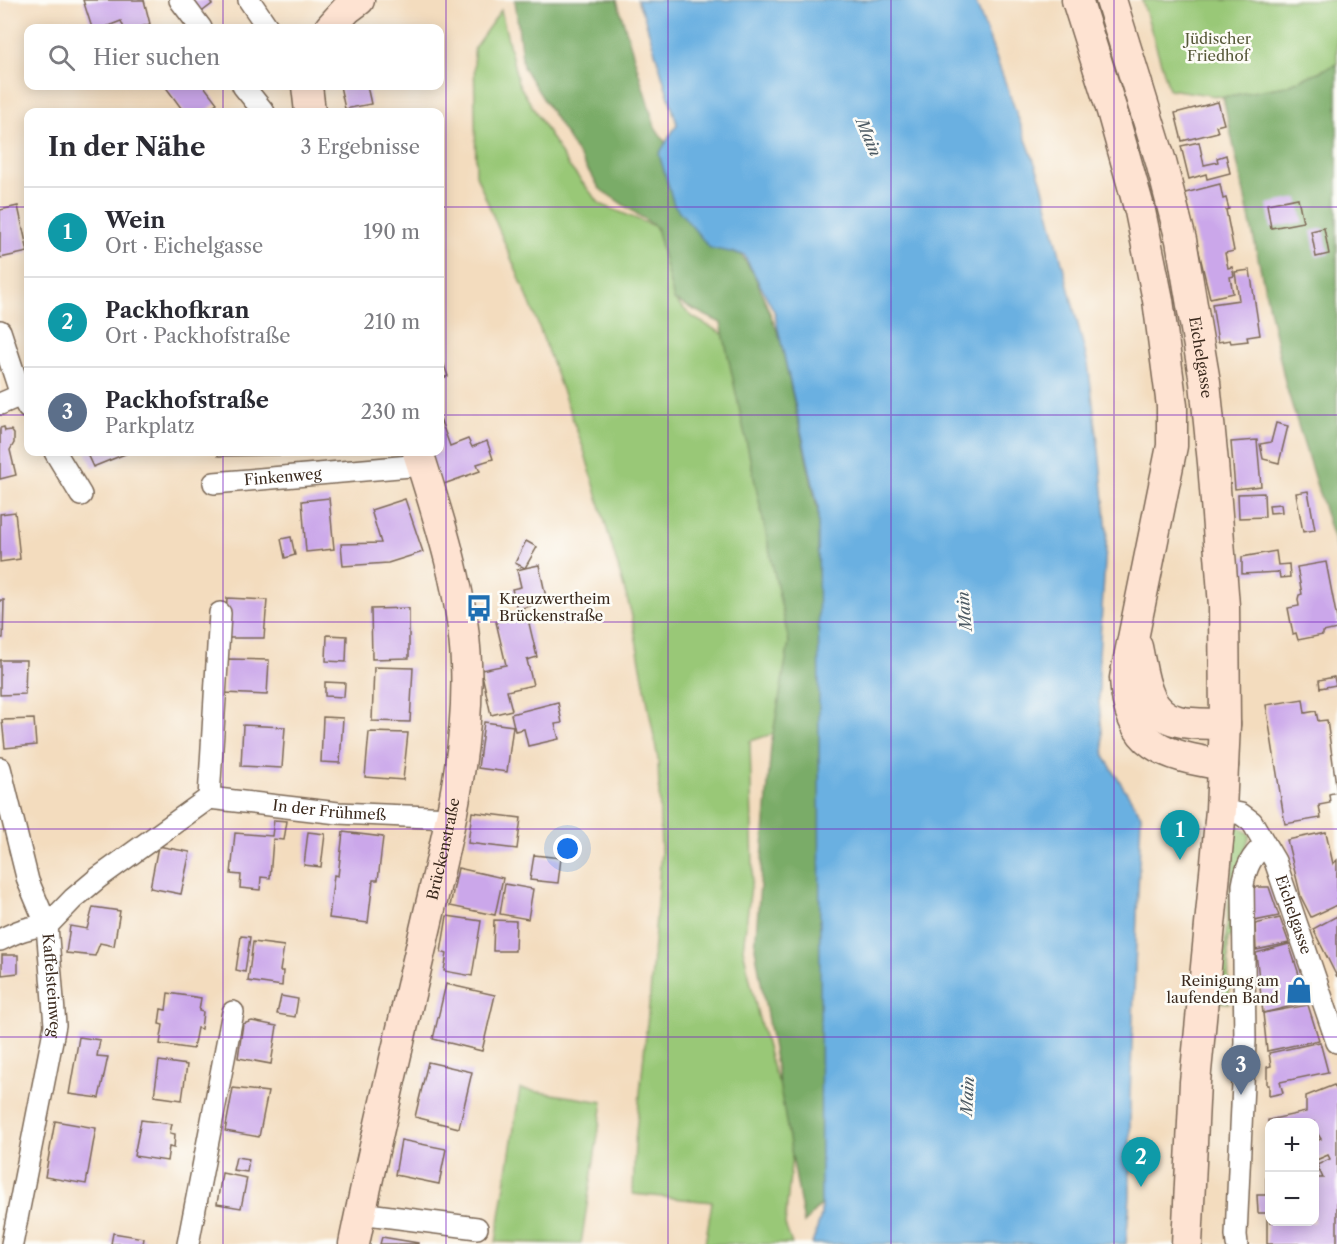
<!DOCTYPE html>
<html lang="de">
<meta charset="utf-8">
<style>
:root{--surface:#fff;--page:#f2f2f3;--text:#2b2b33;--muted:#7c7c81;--line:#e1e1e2;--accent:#ea580c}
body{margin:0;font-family:"Libre Caslon Text",serif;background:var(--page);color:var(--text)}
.controls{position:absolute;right:18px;bottom:18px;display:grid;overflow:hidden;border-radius:12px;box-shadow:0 3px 15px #0003}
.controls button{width:54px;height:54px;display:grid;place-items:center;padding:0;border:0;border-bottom:2px solid var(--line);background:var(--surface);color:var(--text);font:30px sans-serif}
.you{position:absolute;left:568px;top:849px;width:21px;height:21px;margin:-15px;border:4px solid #fff;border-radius:50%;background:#1a73e8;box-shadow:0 0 0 9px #1a73e833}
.badge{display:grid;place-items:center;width:39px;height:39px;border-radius:50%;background:var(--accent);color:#fff;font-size:20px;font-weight:700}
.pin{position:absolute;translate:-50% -50px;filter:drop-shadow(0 2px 3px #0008)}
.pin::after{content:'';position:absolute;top:32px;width:21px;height:18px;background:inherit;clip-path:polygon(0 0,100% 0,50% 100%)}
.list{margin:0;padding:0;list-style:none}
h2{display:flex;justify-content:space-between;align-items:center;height:78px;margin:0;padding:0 24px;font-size:26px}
h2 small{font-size:20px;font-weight:400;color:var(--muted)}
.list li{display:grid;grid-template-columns:39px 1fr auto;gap:18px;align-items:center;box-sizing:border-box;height:90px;padding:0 24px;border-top:2px solid var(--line)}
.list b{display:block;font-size:22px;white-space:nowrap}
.list p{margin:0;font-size:20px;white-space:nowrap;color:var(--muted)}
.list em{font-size:20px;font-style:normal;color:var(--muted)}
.icon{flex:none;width:33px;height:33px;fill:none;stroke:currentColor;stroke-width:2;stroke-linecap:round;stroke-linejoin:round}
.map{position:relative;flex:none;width:1337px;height:1244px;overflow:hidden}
.search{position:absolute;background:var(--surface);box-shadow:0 3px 15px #0003;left:24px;top:24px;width:420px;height:66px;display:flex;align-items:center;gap:15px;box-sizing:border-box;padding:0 21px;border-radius:12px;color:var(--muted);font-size:22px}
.panel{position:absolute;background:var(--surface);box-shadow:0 3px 15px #0003;left:24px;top:108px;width:420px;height:348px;border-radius:12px}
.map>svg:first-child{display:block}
</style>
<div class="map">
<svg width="1337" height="1244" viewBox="0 0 1337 1244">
<rect width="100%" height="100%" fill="#fdfcf7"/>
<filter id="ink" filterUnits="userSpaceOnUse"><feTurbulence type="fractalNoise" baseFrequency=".0167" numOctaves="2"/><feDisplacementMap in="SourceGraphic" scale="12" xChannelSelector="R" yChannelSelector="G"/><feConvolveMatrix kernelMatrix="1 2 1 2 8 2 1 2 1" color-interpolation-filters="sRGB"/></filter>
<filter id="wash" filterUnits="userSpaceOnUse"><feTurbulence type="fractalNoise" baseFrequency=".008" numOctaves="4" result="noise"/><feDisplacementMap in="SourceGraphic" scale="24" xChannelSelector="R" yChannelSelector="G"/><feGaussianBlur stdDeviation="1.35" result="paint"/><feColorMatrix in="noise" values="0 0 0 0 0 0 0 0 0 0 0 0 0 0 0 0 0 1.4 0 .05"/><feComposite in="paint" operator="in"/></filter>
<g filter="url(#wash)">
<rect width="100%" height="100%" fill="#f3dcbe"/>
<g fill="#99c877" stroke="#6a794a" stroke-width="1.5">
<path d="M1142,0H1337V64L1286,86L1223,97L1169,89Z"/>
<path d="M501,10L518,83L568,165L600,204L666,231L675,271L674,300L694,318L738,342L768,406L794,694L776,733L750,741L753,870L743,949L758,1015L774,1072L788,1102L793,1145L785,1225L792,1244H705L712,1202L633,1194L635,1142L650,995L661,851L658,759L631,612L584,450L532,308L476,175L474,48Z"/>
<path d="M1237,824L1250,835L1240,866L1235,936L1228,937L1229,1003L1219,1002Z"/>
<path d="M520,1089L603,1102L581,1244L496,1242Z"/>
</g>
<g fill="#7aac68" stroke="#5a6b43" stroke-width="1.5">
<path d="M515,0H617L655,127L754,274L780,338L818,512L836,1033L833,1191L804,1223L755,948L771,746L789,642L721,323L674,300L656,227L600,189L523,67Z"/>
<path d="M1337,64V551L1286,386L1223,97L1286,86Z"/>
</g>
<path fill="#6ab0e1" stroke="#526d80" stroke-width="1.5" d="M637,0H975L1041,180L1088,364L1099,450L1107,531L1099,655V703L1105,758L1141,815L1130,1096V1197L1126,1244H812L821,1216L818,506L774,311L744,255L710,248L674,205L659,154L677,124L644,16Z"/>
<g id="blocks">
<g fill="#cba7ea">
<path d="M83,0H144L150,24L138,28H124L121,21L103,28H92Z"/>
<path d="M184,0H209L212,4L195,17Z"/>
<path d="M165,86H204L217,103L204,112H184Z"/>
<path d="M340,86H367L371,104L345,109Z"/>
<path d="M1218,102L1224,124L1216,126L1218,132L1182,141L1175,113Z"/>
<path d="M1199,142L1204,165L1218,162L1217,158L1226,155L1230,173L1207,179L1206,174L1189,179L1181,146Z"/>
<path d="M1220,184L1223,199L1226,198L1229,209L1226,210L1234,251L1225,253L1228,268L1232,267L1234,276L1230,277L1233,293L1210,298L1185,193Z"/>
<path d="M1298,198L1303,222L1271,228L1267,204Z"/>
<path d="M18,206L28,252L0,258V210Z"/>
<path d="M1324,228L1329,254L1316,257L1311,231Z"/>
<path d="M1250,270L1260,335L1247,337L1248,341L1231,343L1230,340L1218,342L1212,304L1239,300L1235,272Z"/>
<path d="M440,354L448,376L440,379Z"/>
<path d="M440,418L450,446L468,439L472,447L487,441L493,459L477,464L480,471L441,485L426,452H440Z"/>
<path d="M1276,423L1288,426L1279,463L1263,459L1260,444L1271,442Z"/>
<path d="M4,427L5,431L11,430L14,434V443L10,450L16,475L0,479V428Z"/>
<path d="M1257,440L1261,486L1235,489L1231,442Z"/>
<path d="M86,452H130L93,467Z"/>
<path d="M218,452H278L279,455L218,456Z"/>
<path d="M1308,491L1315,530L1303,532L1296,493Z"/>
<path d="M1264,493L1265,517L1239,518L1238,494Z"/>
<path d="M329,498L334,549L306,552L302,501Z"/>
<path d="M405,499L423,552L388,563L343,566L341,544L381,543L371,510Z"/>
<path d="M1281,504L1282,512L1270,513L1269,505Z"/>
<path d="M15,512L20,559L0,562V514Z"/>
<path d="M291,537L295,555L285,558L281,539Z"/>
<path d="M526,541L537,547L525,568L539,565L547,602L517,609L512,589L521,587L517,570L525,568L515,563Z"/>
<path d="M1276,551L1278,565L1289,564L1290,577L1280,578L1279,572L1242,574V557Z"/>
<path d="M1326,562L1337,619V629L1323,632V635L1298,640L1296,633L1293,634L1288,608L1299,606L1298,599L1299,595L1302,594L1297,567Z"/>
<path d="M227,598L267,600L264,638H225Z"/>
<path d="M0,600H4L3,638H0Z"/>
<path d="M409,608V658L372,659L371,609Z"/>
<path d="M527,615L537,657L527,660L533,685L507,691L512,710L491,715L481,670L506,665L496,622Z"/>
<path d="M327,635L347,636L346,662L326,661Z"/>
<path d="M227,659L269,660L267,695L224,693Z"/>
<path d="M0,660H26L25,694L0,695Z"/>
<path d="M374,667L413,668L410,722L372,721Z"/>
<path d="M1334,677L1336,685L1320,688L1319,680Z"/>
<path d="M325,682L345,683L344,697L325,696Z"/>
<path d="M1303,699L1305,713L1316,711L1318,721L1327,720L1337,792L1329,794L1330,803L1319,805L1321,818L1285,824L1266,705Z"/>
<path d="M558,702L562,723L555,724L559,739L528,746L524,729L515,731L511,714Z"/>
<path d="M323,717L343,718L340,763L321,762Z"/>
<path d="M34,719L36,745L5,748L2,720Z"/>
<path d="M484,722L513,726L507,772L478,768Z"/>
<path d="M243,725L285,727L282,768L241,766Z"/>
<path d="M369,732L408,733L403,780L365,777Z"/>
<path d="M472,812L521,818L517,849L468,843Z"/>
<path d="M274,820L287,821L284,840L273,839L270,878L261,877L260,890L240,888L241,875L231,874L235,833L272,836Z"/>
<path d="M308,832L325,834L321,867L304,865Z"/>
<path d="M343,832L383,837L378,880H373L368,923L329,918L334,875L338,876Z"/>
<path d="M1326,832L1333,864L1337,860V905L1311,917L1301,897L1287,840Z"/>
<path d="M158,846L190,852L181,894L150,888Z"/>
<path d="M534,855L561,858L558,883L530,880Z"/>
<path d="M458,868L503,878L495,915L450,906Z"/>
<path d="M505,884L533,889L528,919L500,914Z"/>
<path d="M1250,887H1269L1279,916L1254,921Z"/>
<path d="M93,907L120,911L114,946L100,943L95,956L66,953L70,926L87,929Z"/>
<path d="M447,916L481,921L472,976L444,971L447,954L441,952Z"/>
<path d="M1337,916V977L1313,929Z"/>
<path d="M1280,918L1289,943L1256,950L1255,924Z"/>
<path d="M494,920L516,921L515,951H493Z"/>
<path d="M241,936L250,937L245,972L236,970Z"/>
<path d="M253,942L284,946L280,971H283L282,986L248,981Z"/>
<path d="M1289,944L1308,1002L1263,1013L1256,953Z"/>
<path d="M2,955H18V973L2,975Z"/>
<path d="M446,984L495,995L482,1051L433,1039Z"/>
<path d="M168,993L201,998L199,1011L203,1012L201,1029L197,1028L193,1049L160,1044L163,1025L159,1024L161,1009L166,1010Z"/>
<path d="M281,996L298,999L295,1017L277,1014Z"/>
<path d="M1308,1005L1319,1040L1267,1051L1263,1013Z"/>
<path d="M252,1021L277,1026L271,1064L238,1058L243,1024Z"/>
<path d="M79,1037L100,1040L97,1056L108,1057L99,1098L69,1094Z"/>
<path d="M1320,1042L1328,1072L1280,1082L1283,1093L1269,1096V1085H1267V1067L1271,1066L1269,1053Z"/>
<path d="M159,1061L187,1065L182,1100L154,1096Z"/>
<path d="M428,1062L472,1072L459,1128L415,1117Z"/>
<path d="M1334,1085L1337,1091V1244H1267V1213H1258L1257,1195H1266V1178H1270V1222H1314V1178H1323L1317,1165L1330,1159L1328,1155L1314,1161V1142L1321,1139L1314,1128V1122H1268V1120L1306,1112V1096Z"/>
<path d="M233,1088L268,1092L259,1137L225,1131Z"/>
<path d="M141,1120L172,1124L170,1133L175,1134L174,1148L169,1147L167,1161L134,1156Z"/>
<path d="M55,1121L96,1128L86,1184L45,1177Z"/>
<path d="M401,1140L446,1149L439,1184L395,1175Z"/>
<path d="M236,1157L249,1159L247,1172L233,1170Z"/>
<path d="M222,1173L247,1178L241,1208L217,1204Z"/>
<path d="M113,1233L144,1238L143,1244H111Z"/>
<path d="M382,1237L418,1243V1244H380Z"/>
</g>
</g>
</g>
<g filter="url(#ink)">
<use href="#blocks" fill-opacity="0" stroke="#7b6856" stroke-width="1.5"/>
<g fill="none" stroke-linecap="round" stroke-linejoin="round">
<defs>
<g id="street">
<path d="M180,0L201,28"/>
<path d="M249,0L268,28"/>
<path d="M243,86L264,112"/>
<path d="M0,331L21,395L28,408"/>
<path d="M0,404L21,395"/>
<path d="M55,452L81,495"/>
<path id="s1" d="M214,483L422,465"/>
<path id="s2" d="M0,768L28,881L47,926L55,1025L12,1244"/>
<path d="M209,798L220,613"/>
<path id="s3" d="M1221,810L1241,814L1252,822L1275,861L1337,1042"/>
<path id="s4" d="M47,926L73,899L98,878L209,798L338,813L451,818"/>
<path d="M0,940C16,932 29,926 47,926"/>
<path d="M360,1213L477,1228"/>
<path d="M188,1244L233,1012"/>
<path d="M1237,1244L1236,1235L1245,1041L1243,885C1246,867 1251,857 1264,845"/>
</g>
<g id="secondary">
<path d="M1077,0L1112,111L1140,211L1158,300L1172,406V446L1125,678C1128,747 1164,755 1223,765"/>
<path id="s5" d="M1111,0L1161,162L1181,240L1205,382L1213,463L1224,606L1225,724L1221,810L1195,1082L1187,1244"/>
<path d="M330,28L347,9L359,0"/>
<path d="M307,86L310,112"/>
<path d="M1137,647C1143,674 1145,714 1178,721C1193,725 1210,723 1225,724"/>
<path id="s6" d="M354,1244C376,1135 403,1026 428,917C448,833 470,750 466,663C463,591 439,519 418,452"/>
</g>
</defs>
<use href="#street" stroke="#7b6856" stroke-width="24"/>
<use href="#secondary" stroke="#7b6856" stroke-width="33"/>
<use href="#street" stroke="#fff" stroke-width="21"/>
<use href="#secondary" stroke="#fee3d2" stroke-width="30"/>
</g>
</g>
<path fill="none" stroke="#7b2cbf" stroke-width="1.5" stroke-opacity="0.55" d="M223,0V28M446,0V1244M668,0V1244M891,0V1244M1114,0V1244M223,86V112M0,207H28M440,207H1337M0,415H28M440,415H1337M223,452V1244M0,622H1337M0,829H1337M0,1037H1337"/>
<defs>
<symbol id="bus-bare" viewBox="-9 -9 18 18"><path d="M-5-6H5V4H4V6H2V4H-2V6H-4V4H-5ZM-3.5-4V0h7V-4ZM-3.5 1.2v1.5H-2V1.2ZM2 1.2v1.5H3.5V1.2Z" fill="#1f6fb2" stroke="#fdfcf7" stroke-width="2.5" paint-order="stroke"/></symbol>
<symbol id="shop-bare" viewBox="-9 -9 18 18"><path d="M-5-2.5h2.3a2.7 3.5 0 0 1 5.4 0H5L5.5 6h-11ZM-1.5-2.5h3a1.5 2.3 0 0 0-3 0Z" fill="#1f6fb2" stroke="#fdfcf7" stroke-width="2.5" paint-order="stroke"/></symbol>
</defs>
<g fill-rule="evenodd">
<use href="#bus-bare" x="460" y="589" width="38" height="38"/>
<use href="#shop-bare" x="1280" y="971" width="38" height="38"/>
</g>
<g text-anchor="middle" stroke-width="5" stroke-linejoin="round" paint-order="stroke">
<g font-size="15" fill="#575939" stroke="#fdfcf7">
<text x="1218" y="44">Jüdischer<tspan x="1218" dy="17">Friedhof</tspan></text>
</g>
<g font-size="15" fill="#3b2a1e" stroke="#fdfcf7">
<text dy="5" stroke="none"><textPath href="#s5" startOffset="369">Eichelgasse</textPath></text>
<text dy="5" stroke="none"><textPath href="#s1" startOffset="69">Finkenweg</textPath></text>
<text dy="5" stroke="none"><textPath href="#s4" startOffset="328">In der Frühmeß</textPath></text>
<text dy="5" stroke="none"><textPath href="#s6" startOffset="405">Brückenstraße</textPath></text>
<text dy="5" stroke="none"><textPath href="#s3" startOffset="136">Eichelgasse</textPath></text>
<text dy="5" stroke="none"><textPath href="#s2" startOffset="225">Kaffelsteinweg</textPath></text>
</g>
<g font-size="15" fill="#3b2a1e" stroke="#fdfcf7" text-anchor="start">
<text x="499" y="604">Kreuzwertheim<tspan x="499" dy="17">Brückenstraße</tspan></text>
<text x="1279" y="986" text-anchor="end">Reinigung am<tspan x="1279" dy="17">laufenden Band</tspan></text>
</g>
<g font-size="16" font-style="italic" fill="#4b5962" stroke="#fdfcf7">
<text transform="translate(869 137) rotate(67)" y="6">Main</text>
<text transform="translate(964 611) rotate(-95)" y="6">Main</text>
<text transform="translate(967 1096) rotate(-87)" y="6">Main</text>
</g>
</g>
</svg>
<div class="controls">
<button>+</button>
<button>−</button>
</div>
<div class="you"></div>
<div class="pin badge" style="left:1180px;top:860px;background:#0f9aa8">1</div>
<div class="pin badge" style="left:1141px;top:1187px;background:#0f9aa8">2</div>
<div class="pin badge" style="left:1241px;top:1095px;background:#5c6f8a">3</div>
<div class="search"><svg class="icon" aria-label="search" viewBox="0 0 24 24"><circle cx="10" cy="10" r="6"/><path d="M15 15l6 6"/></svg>Hier suchen</div>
<section class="panel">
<h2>In der Nähe<small>3 Ergebnisse</small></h2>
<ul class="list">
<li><span class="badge" style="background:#0f9aa8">1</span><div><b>Wein</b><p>Ort · Eichelgasse</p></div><em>190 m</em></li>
<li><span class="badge" style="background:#0f9aa8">2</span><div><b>Packhofkran</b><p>Ort · Packhofstraße</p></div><em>210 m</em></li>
<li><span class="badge" style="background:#5c6f8a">3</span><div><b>Packhofstraße</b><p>Parkplatz</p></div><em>230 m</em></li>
</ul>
</section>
</div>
